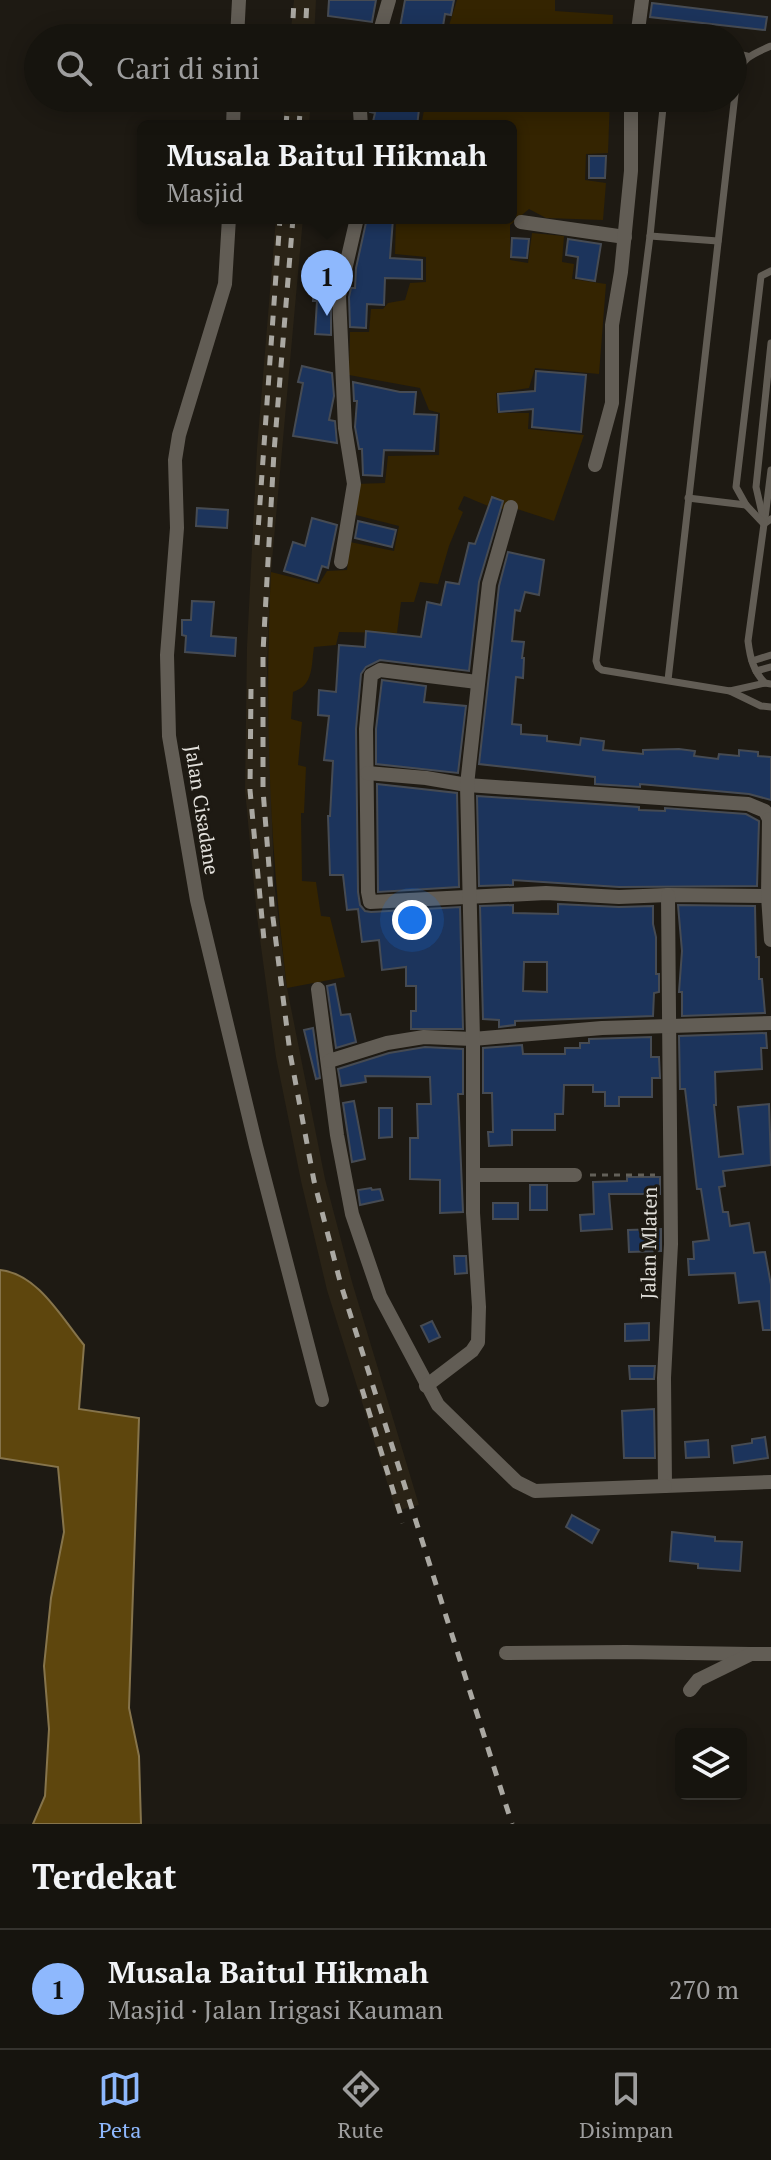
<!DOCTYPE html>
<html lang="id">
<meta charset="utf-8">
<style>
:root{--surface:#16140e;--page:#23211c;--text:#f1f3f6;--muted:#9e9e9e;--line:#35332e;--accent:#8eb8fd}
body{margin:0;font-family:"PT Serif",serif;background:var(--page);color:var(--text)}
.controls{position:absolute;right:24px;bottom:24px;display:grid;overflow:hidden;border-radius:12px;box-shadow:0 4px 20px #0003}
.controls button{width:72px;height:72px;display:grid;place-items:center;padding:0;border:0;border-bottom:2px solid var(--line);background:var(--surface);color:var(--text);font:40px sans-serif}
.you{position:absolute;left:412px;top:920px;width:28px;height:28px;margin:-20px;border:6px solid #fff;border-radius:50%;background:#1a73e8;box-shadow:0 0 0 12px #1a73e833}
.badge{display:grid;place-items:center;width:52px;height:52px;border-radius:50%;background:var(--accent);color:#111;font-size:26px;font-weight:700}
.pin{position:absolute;translate:-50% -66px;filter:drop-shadow(0 2px 4px #0008)}
.pin::after{content:'';position:absolute;top:42px;width:28px;height:24px;background:inherit;clip-path:polygon(0 0,100% 0,50% 100%)}
.popup{position:absolute;left:137px;top:120px;width:380px;height:104px;box-sizing:border-box;display:grid;place-content:center;border-radius:12px;background:var(--surface);filter:drop-shadow(0 2px 6px #0005);font-size:26px;white-space:nowrap;color:var(--muted)}
.popup b{font-size:30px;color:var(--text)}
.popup::after{content:'';position:absolute;left:50%;top:100%;margin-left:-16px;border:16px solid transparent;border-top-color:var(--surface)}
.list{margin:0;padding:0;list-style:none}
h2{display:flex;justify-content:space-between;align-items:center;height:104px;margin:0;padding:0 32px;font-size:34px}
h2 small{font-size:26px;font-weight:400;color:var(--muted)}
.list li{display:grid;grid-template-columns:52px 1fr auto;gap:24px;align-items:center;box-sizing:border-box;height:120px;padding:0 32px;border-top:2px solid var(--line)}
.list b{display:block;font-size:30px;white-space:nowrap}
.list p{margin:0;font-size:26px;white-space:nowrap;color:var(--muted)}
.list em{font-size:26px;font-style:normal;color:var(--muted)}
.icon{flex:none;width:44px;height:44px;fill:none;stroke:currentColor;stroke-width:2;stroke-linecap:round;stroke-linejoin:round}
.map{position:relative;flex:none;width:771px;height:1824px;overflow:hidden}
.search{position:absolute;background:var(--surface);box-shadow:0 4px 20px #0003;left:24px;right:24px;top:24px;height:88px;display:flex;align-items:center;gap:20px;box-sizing:border-box;padding:0 28px;border-radius:44px;color:var(--muted);font-size:30px}
.sheet{height:224px;background:var(--surface)}
nav{display:flex;justify-content:space-around;align-items:center;box-sizing:border-box;height:112px;border-top:2px solid var(--line);background:var(--surface);font-size:22px;color:var(--muted)}
nav a{display:grid;justify-items:center;gap:4px}
nav .on{color:var(--accent)}
.map>svg:first-child{display:block}
</style>
<div class="map">
<svg width="771" height="1824" viewBox="0 0 771 1824">
<rect width="100%" height="100%" fill="#1e1a13"/>
<g fill="#2a2316">
<path d="M294,0H316L314,38H290Z"/>
<path d="M285,98H311L309,126H283Z"/>
<path d="M276,218H303L271,572L267,666L274,881L287,988L325,1179L352,1282L419,1505L396,1511L327,1290L301,1181L276,1057L257,917L245,790L247,647L257,449Z"/>
</g>
<g fill="#342401">
<path d="M457,0H555V11L613,15L612,38H433L446,35Z"/>
<path d="M447,98H610L608,153L586,154L585,180L606,183L603,220L546,218L529,209L510,225V260L528,263L532,233L564,236L562,262L574,264L572,279L606,284L599,374L535,368L529,388L496,393L497,413H529L528,429L584,435L554,521L511,507C497,513 478,501 464,496L458,509L463,512L449,546L438,584L420,582L414,602H401L397,633L339,632L336,645L314,647C311,666 314,685 293,692L291,719L302,722L298,765L306,767L304,813H301L302,881L316,882L321,916L330,917L345,977L287,988C270,848 264,712 271,572L319,584L327,571L347,570L350,542L394,551L399,526L356,515V484L385,483L388,456L439,455L440,413L429,410L420,388L349,375L350,332H369L371,309H383L388,303L405,300L410,283L426,282V257L395,254L396,218H511V126H421L425,105L446,106Z"/>
</g>
<path fill="#5e460d" stroke="#86744b" stroke-width="2" d="M0,1270C38,1274 61,1317 84,1345L79,1409L139,1418L129,1708L139,1756L141,1824H33L45,1796L49,1729L44,1666L51,1598L64,1532L58,1467L0,1458Z"/>
<g fill="#1c345c" stroke="#464b53" stroke-width="2" fill-rule="evenodd">
<path d="M329,0H376L372,22L328,16Z"/>
<path d="M405,0H454L451,15L445,14L441,38H398Z"/>
<path d="M652,3L767,17L765,30L650,17Z"/>
<path d="M324,98H353L350,109L323,105Z"/>
<path d="M373,98L420,101L417,126H372L375,113L370,112Z"/>
<path d="M589,156H606L605,178H589Z"/>
<path d="M367,218L393,219L390,258L422,260V279L385,278L384,305L367,304L366,328L350,327L349,297L351,288H355L356,268Z"/>
<path d="M512,238L529,239L527,258L511,257Z"/>
<path d="M568,239L601,244L595,281L576,278L578,257L566,255Z"/>
<path d="M314,286L331,287V335L315,334L317,301H313Z"/>
<path d="M302,366L332,373L334,396L329,420L335,421L337,443L293,436L303,383L298,382Z"/>
<path d="M536,371L586,375L581,432L532,427L533,409L499,412L498,394L535,391Z"/>
<path d="M353,382L400,392H416L414,414L437,415L434,451L384,450L382,476L363,475L362,449H359L355,427L357,401H354Z"/>
<path d="M492,497L503,501L479,582L469,671L380,660L366,667L361,674L356,729L358,892L360,905L365,911L371,912L460,907L463,1029H411V1011H416V986H406V967L382,970L379,940L362,942L358,909L347,910L343,875H330L328,816H330L333,761L324,760L329,716L318,715L319,690L336,692L339,645L365,647L366,631L421,637L427,602L441,605L446,582L459,584L469,543L475,544Z"/>
<path d="M197,508L228,510L227,528L196,526Z"/>
<path d="M312,518L337,525L328,568L322,566L317,581L284,571L293,542L305,546Z"/>
<path d="M358,521L396,530L392,547L355,538Z"/>
<path d="M508,552L544,560L539,595L525,592L520,611L515,610L512,641L524,642L522,658H524L523,678L516,677L512,724L521,725V734L547,736V741L580,745L581,738L604,741L603,750L643,754V750L679,749L695,751L694,756L718,759L719,754L739,756V750L758,752V756L771,757V800L749,794L640,784V787L595,784V777L479,764L499,586Z"/>
<path d="M192,601L214,602L211,636L236,638L235,656L185,652L186,636L182,635V620H191Z"/>
<path d="M382,680L426,686L424,702L466,706L458,773L376,764V729Z"/>
<path d="M377,784L457,793L459,887L378,892Z"/>
<path d="M477,796L639,807V810L665,811V808L746,814L759,821L757,886L619,887L513,880V885L479,886Z"/>
<path d="M558,904L619,907L653,906V924L656,937V974H659V992L654,993L653,1016L515,1021V1025L499,1027V1020L483,1019L480,906L513,905V913L558,914ZM524,962H547V992L523,991Z"/>
<path d="M678,905L755,906L756,957H759V979H762L765,1013L682,1016V992H679L682,951Z"/>
<path d="M335,984L341,1015L350,1014L356,1042L336,1048L327,986Z"/>
<path d="M313,1028L320,1078L316,1079L304,1030Z"/>
<path d="M766,1033L767,1048H761L762,1069L715,1072L716,1105H714L719,1157L743,1154L738,1107L769,1104L771,1165L723,1171L725,1186L719,1187L723,1212H728L730,1226L749,1223L754,1253L765,1252L771,1285V1330H763L759,1301L739,1303L735,1273L689,1275L688,1259H694L693,1242L709,1240L701,1189H697L685,1089H680L679,1036Z"/>
<path d="M651,1037V1057H659L660,1078H652V1097H619V1106H605V1092H593V1085H564L563,1114H555V1130H512V1145L489,1146L488,1132H493L492,1093H483V1048L522,1045L523,1054H565V1048H580V1043H589V1039Z"/>
<path d="M425,1047L463,1049V1094H458L463,1212L440,1213V1180L410,1179V1138H418L417,1104H431L430,1077L365,1076L366,1082L341,1086L338,1069L389,1053Z"/>
<path d="M354,1101L365,1159L352,1162L343,1103Z"/>
<path d="M379,1108H392V1137L379,1138Z"/>
<path d="M627,1177H660V1194H609L612,1229L581,1231L580,1215L594,1214L593,1182L627,1181Z"/>
<rect x="530" y="1185" width="17" height="25"/>
<path d="M371,1188L372,1190L380,1189L383,1200L360,1205L358,1190Z"/>
<rect x="493" y="1203" width="25" height="16"/>
<path d="M661,1229V1251L629,1252L628,1230Z"/>
<path d="M454,1256H466L467,1273L455,1274Z"/>
<path d="M432,1321L440,1337L429,1342L421,1326Z"/>
<path d="M649,1323V1340L625,1341V1324Z"/>
<path d="M629,1366H655L654,1379H630Z"/>
<path d="M654,1409L655,1458H624L622,1411Z"/>
<path d="M765,1437L768,1458L734,1463L732,1446L752,1443V1439Z"/>
<path d="M708,1440L709,1457L686,1458L685,1442Z"/>
<path d="M572,1515L599,1530L592,1543L566,1527Z"/>
<path d="M672,1532L715,1537V1541L742,1542L740,1571L698,1568V1564L670,1561Z"/>
</g>
<g fill="none" stroke-linecap="round" stroke-linejoin="round">
<path stroke="#636059" stroke-width="3" stroke-dasharray="6 6" stroke-linecap="butt" d="M590,1175H655"/>
<g stroke="#625d55" stroke-width="7">
<path d="M733,53L747,56"/>
<path d="M664,98L650,236L596,661L598,667L602,670L730,691L765,683"/>
<path d="M650,236L718,241"/>
<path d="M688,498L746,505"/>
<path d="M765,518L771,470"/>
<path d="M771,519L764,524L748,641C750,657 753,671 765,683L771,684"/>
<path d="M764,522L756,487L771,343"/>
<path d="M764,524L746,505L736,487L761,276L771,271"/>
<path d="M752,661L771,655"/>
<path d="M756,671L771,667"/>
<path d="M668,680L737,77C742,57 753,54 771,46"/>
<path d="M730,691L761,706L771,707"/>
</g>
<g stroke="#625d55" stroke-width="14">
<path d="M237,38L239,0"/>
<path d="M378,38L389,0"/>
<path d="M637,38L642,0"/>
<path d="M233,126L234,98"/>
<path d="M361,126L360,111L363,98"/>
<path d="M229,218L225,284L179,435L175,460L177,528L167,655L169,736L197,900L256,1146L322,1400"/>
<path d="M521,222L625,237"/>
<path d="M595,465L612,403V325L621,272L631,171V98"/>
<path d="M341,562L354,484L345,428L339,296L357,218"/>
<path d="M477,682L380,670L371,675L366,729L368,892L370,902L546,893L619,897L668,895L768,896"/>
<path d="M367,773L426,778L467,785L748,804L765,811L769,819"/>
<path d="M769,819L768,896L771,940"/>
<path d="M668,895L671,1244L664,1378L665,1486L771,1482"/>
<path d="M318,989L337,1135L352,1214L380,1296L438,1405L517,1482L535,1491L665,1486"/>
<path d="M329,1061L387,1043L424,1037L473,1039L602,1028L771,1023"/>
<path d="M473,1175H575"/>
<path d="M426,1386L472,1351L478,1342L479,1307L473,1213V1039L467,785L489,584L511,507"/>
<path d="M506,1653L626,1652L751,1654"/>
<path d="M690,1690L698,1680L751,1654H771"/>
</g>
<g stroke="#aaa8a2" stroke-width="5" stroke-dasharray="10 10" stroke-linecap="butt">
<path d="M292,38L294,0"/>
<path d="M305,38L307,0"/>
<path d="M286,126L288,98"/>
<path d="M299,126L301,98"/>
<path d="M293,218L274,452L263,652V790L273,918L290,1053L314,1181L341,1285L512,1824"/>
<path d="M257,545L280,218"/>
<path d="M251,689L250,790L264,940"/>
<path d="M362,1389L403,1523"/>
</g>
</g>
<g text-anchor="middle" stroke-width="6" stroke-linejoin="round" paint-order="stroke">
<g font-size="20" fill="#e3e1dc" stroke="#1e1a13">
<text transform="translate(202 810) rotate(81)" y="7">Jalan Cisadane</text>
<text transform="translate(649 1243) rotate(-89)" y="7">Jalan Mlaten</text>
</g>
</g>
</svg>
<div class="controls">
<button><svg class="icon" aria-label="layers" viewBox="0 0 24 24"><path d="M12 4l9 5-9 5-9-5zM3 14l9 5 9-5"/></svg></button>
</div>
<div class="you"></div>
<div class="pin badge" style="left:327px;top:316px">1</div>
<div class="popup"><b>Musala Baitul Hikmah</b>Masjid</div>
<div class="search"><svg class="icon" aria-label="search" viewBox="0 0 24 24"><circle cx="10" cy="10" r="6"/><path d="M15 15l6 6"/></svg>Cari di sini</div>
</div>
<section class="sheet">
<h2>Terdekat<small></small></h2>
<ul class="list">
<li><span class="badge">1</span><div><b>Musala Baitul Hikmah</b><p>Masjid · Jalan Irigasi Kauman</p></div><em>270 m</em></li>
</ul>
</section>
<nav>
<a class="on"><svg class="icon" aria-label="map" viewBox="0 0 24 24"><path d="M3 6l6-2 6 2 6-2v14l-6 2-6-2-6 2zM9 4v14M15 6v14"/></svg>Peta</a>
<a><svg class="icon" aria-label="directions" viewBox="0 0 24 24"><path d="M12 3l9 9-9 9-9-9zM9 14v-3h6M13 9l2 2-2 2"/></svg>Rute</a>
<a><svg class="icon" aria-label="saved" viewBox="0 0 24 24"><path d="M7 4h10v16l-5-4-5 4z"/></svg>Disimpan</a>
</nav>
